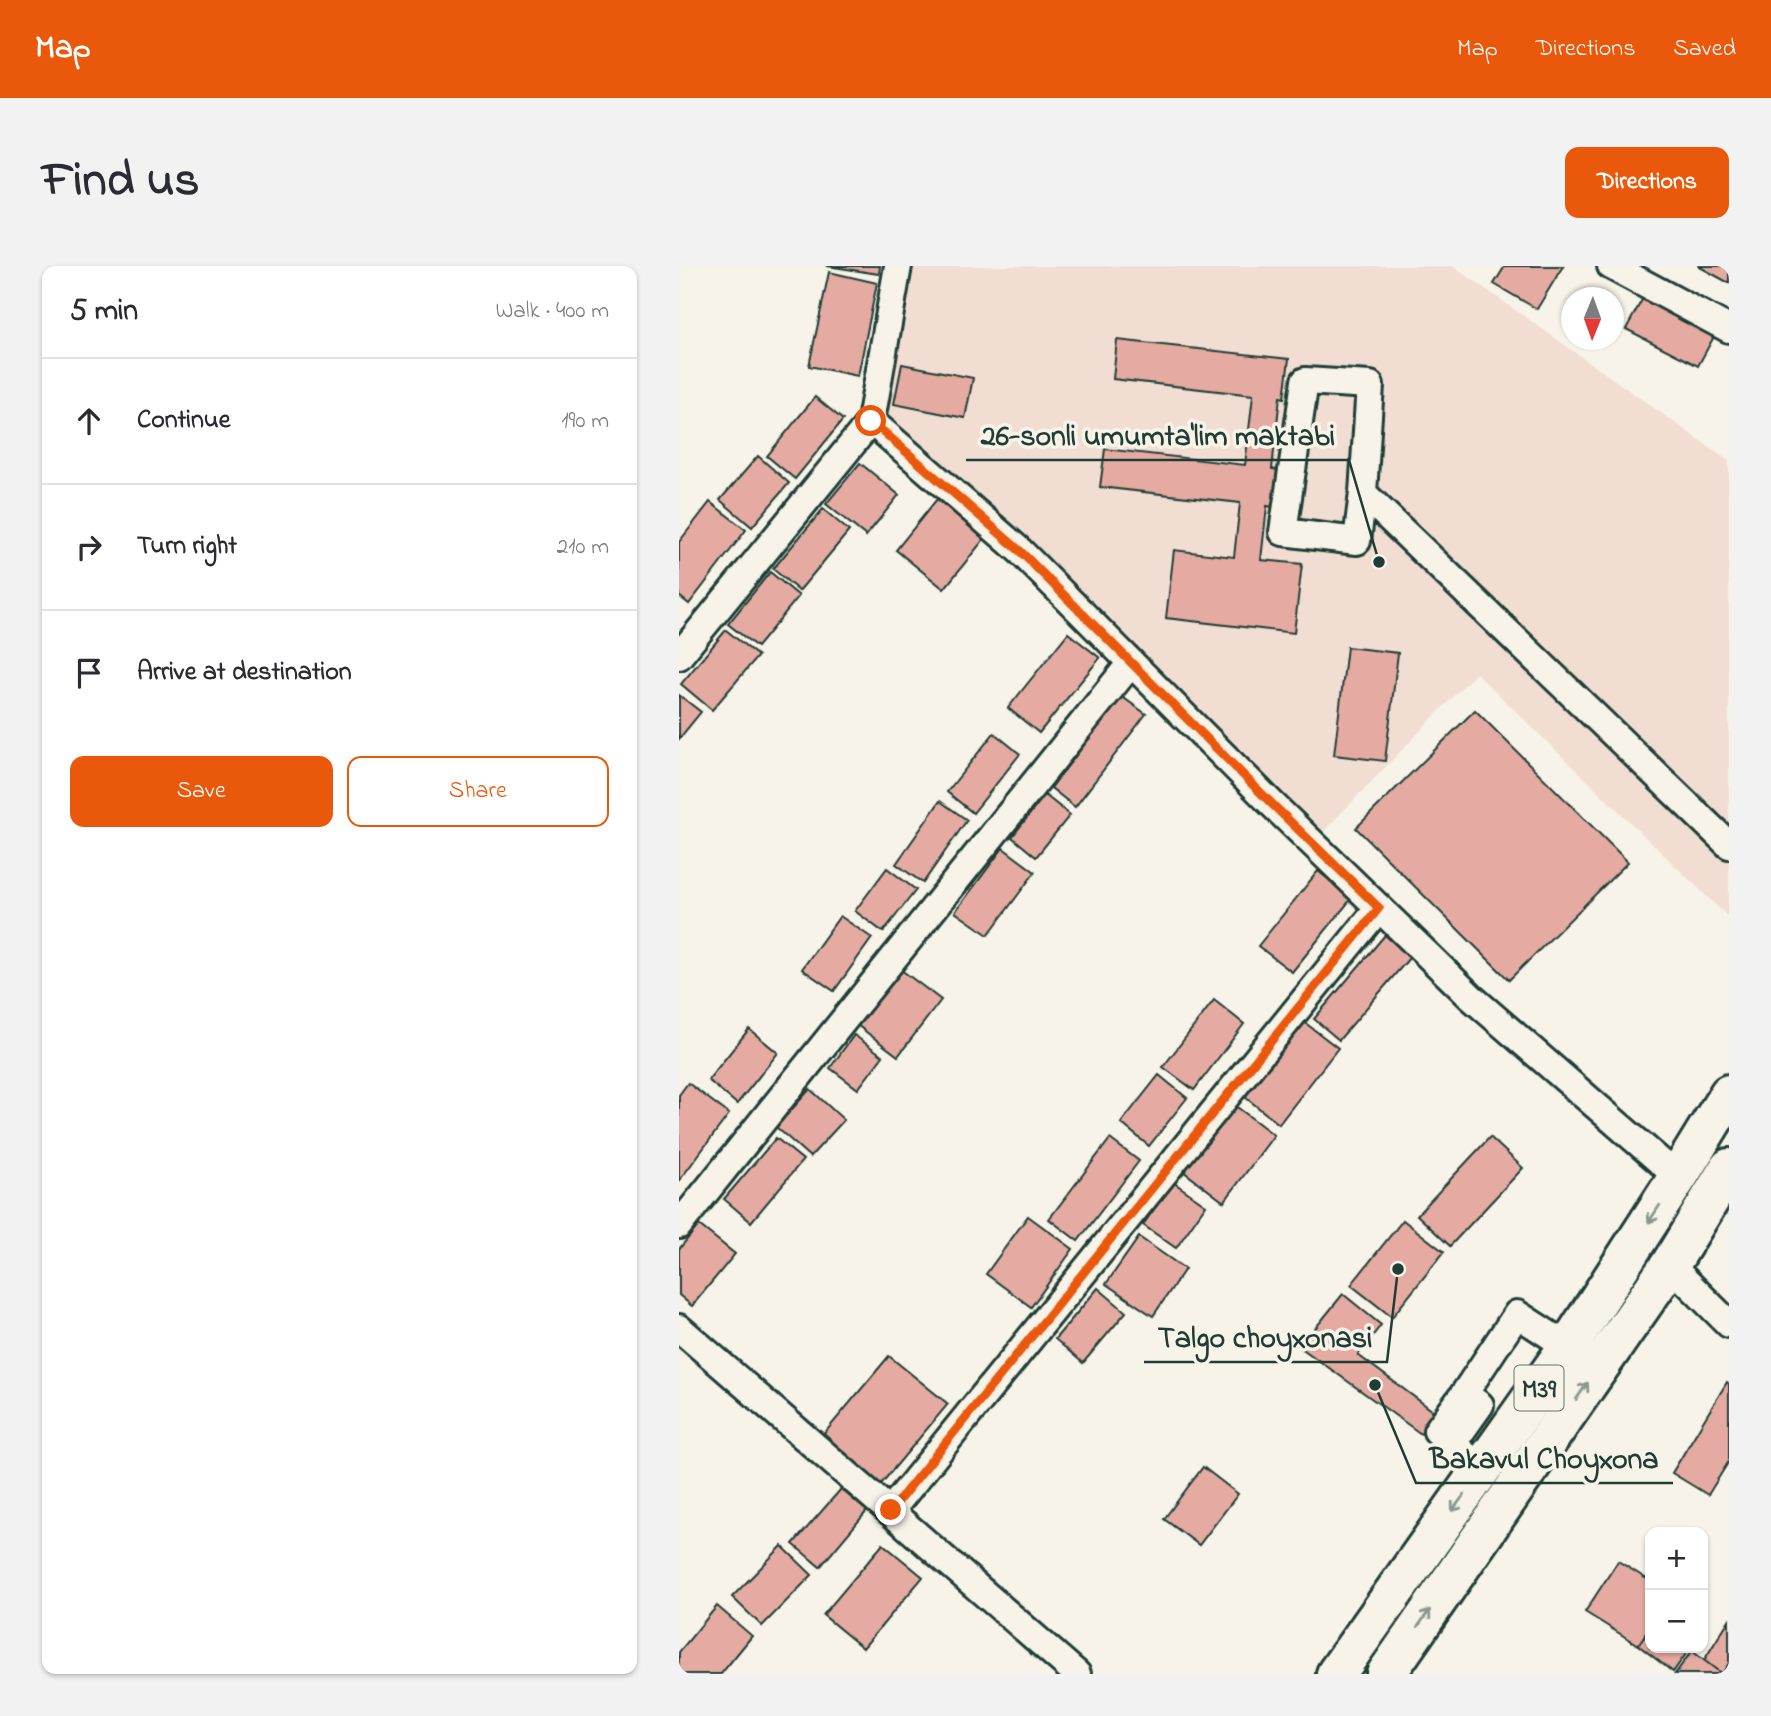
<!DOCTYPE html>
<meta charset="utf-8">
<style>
:root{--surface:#fff;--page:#f2f2f3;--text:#2b2b33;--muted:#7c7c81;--line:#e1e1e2;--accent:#ea580c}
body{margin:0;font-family:"Indie Flower",sans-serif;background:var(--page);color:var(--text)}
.controls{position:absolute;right:21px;bottom:21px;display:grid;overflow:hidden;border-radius:14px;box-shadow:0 2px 5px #0004}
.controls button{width:63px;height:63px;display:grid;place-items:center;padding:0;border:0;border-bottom:2px solid var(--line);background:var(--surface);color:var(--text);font:35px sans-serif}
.compass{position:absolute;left:882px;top:21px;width:63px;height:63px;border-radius:50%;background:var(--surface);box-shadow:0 2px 5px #0004;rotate:181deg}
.stop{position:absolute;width:21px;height:21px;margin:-16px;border:5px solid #ea580c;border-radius:50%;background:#fff}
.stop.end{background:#ea580c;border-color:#fff;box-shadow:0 2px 7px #0008}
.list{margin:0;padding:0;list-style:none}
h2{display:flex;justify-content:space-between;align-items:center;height:91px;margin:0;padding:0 28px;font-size:30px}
h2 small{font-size:23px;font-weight:400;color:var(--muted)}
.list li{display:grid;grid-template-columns:46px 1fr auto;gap:21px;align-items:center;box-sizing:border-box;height:126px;padding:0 28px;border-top:2px solid var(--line)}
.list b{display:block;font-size:26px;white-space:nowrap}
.list em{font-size:23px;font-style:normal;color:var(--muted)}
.actions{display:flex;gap:14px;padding:21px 28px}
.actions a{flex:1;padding:16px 0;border:2px solid var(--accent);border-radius:14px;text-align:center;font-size:24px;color:var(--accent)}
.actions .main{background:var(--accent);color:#fff}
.icon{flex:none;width:38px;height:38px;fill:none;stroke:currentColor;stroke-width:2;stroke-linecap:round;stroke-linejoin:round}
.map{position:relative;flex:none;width:1050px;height:1408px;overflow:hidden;border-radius:14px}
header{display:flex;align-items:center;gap:42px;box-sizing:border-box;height:98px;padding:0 35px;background:var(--accent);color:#fff}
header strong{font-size:33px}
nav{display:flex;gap:38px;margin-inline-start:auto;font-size:24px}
.intro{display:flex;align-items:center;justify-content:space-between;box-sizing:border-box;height:168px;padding:0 42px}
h1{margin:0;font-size:49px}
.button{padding:18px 32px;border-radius:14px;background:var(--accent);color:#fff;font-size:24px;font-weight:700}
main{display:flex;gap:42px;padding:0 42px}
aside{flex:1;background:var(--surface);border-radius:14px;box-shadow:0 2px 5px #0004}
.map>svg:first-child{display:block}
</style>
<header>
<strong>Map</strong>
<nav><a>Map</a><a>Directions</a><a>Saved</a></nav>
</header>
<div class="intro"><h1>Find us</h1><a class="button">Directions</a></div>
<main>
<aside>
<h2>5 min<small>Walk · 400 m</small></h2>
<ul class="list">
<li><svg class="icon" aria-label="ahead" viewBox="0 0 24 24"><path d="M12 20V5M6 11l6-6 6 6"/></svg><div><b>Continue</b></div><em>190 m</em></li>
<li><svg class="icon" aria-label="right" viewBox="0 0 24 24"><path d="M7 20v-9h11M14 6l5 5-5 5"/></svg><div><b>Turn right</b></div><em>210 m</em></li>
<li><svg class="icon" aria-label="arrive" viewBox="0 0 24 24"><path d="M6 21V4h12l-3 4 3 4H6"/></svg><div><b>Arrive at destination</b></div></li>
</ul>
<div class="actions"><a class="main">Save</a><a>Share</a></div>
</aside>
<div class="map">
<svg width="1050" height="1408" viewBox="0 0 1050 1408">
<rect width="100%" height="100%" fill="#f7f3e8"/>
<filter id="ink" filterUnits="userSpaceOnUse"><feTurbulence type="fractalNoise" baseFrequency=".0143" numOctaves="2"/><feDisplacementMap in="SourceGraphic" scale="14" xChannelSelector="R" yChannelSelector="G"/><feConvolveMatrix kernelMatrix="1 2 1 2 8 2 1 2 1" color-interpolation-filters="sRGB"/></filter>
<g filter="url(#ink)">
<path fill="#f2ddd3" d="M230,0H774L1050,195V652L797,407L643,567L452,397L205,152Z"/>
<g fill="#e5aba2" stroke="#1f3d34" stroke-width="2">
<path d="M148,0H201L200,8Z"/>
<path d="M826,0H884L858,43L815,18Z"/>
<path d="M1019,0H1050V17Z"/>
<path d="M150,6L198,17L179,110L130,100Z"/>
<path d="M966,28L1038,65L1019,100L947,63Z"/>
<path d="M438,74L610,93L605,132L601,131L593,203L598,204L594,241L588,240L582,294L623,298L615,367L487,352L495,284L555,291L561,237L421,221L426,183L566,199L574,129L434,113Z"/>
<path d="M223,98L294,112L286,152L215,138Z"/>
<path d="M136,131L164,154L116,213L88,190Z"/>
<path d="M79,190L110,217L73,261L41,234Z"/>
<path d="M181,197L220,229L187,270L147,238Z"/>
<path d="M258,233L306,272L265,323L217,284Z"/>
<path d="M31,236L67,264L10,338L0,330V276Z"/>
<path d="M144,243L170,265L120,325L94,303Z"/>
<path d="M91,306L120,330L78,381L49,358Z"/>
<path d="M47,364L79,390L33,444L2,418Z"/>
<path d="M389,367L421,392L360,467L329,442Z"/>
<path d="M668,381L719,387L706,495L655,489Z"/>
<path d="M0,429L22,446L0,473Z"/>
<path d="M442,430L467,448L396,541L372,522Z"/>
<path d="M796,444L949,596L830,714L677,562Z"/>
<path d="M315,467L341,488L294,547L268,526Z"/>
<path d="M366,529L391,549L357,591L333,571Z"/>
<path d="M261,535L288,554L244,617L217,598Z"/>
<path d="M324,582L356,606L309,669L276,646Z"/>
<path d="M208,602L237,624L204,666L176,645Z"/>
<path d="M639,605L673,632L613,706L579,680Z"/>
<path d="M161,650L193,672L155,725L123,703Z"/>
<path d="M706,669L731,691L660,774L635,753Z"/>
<path d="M221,703L262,734L219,790L178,759Z"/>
<path d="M535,734L565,758L515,824L484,801Z"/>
<path d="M625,756L659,782L600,858L566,831Z"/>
<path d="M70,763L99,787L58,838L29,814Z"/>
<path d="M175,769L204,790L179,823L151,802Z"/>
<path d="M480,809L508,832L470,880L442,857Z"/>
<path d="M9,817L50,848L0,915V829Z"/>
<path d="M131,823L165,854L131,891L97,861Z"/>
<path d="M550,835L595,869L545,936L500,902Z"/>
<path d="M811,871L844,902L771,980L738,949Z"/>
<path d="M97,872L124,894L72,956L45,933Z"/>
<path d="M431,873L460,895L399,975L370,953Z"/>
<path d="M494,916L527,939L497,982L464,959Z"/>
<path d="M349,950L394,983L352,1041L307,1008Z"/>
<path d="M724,954L765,986L713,1051L672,1019Z"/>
<path d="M20,959L56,988L13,1040L0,1029V983Z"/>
<path d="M460,971L506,1003L474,1050L427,1018Z"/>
<path d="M419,1022L447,1046L404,1097L376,1073Z"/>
<path d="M664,1028L702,1059L679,1089L758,1148L742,1168L621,1081Z"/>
<path d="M210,1090L269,1138L202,1218L143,1170Z"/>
<path d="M1048,1116L1050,1118V1195L1029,1229L993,1207Z"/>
<path d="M524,1201L559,1228L520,1279L485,1253Z"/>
<path d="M162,1223L188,1245L141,1301L114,1278Z"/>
<path d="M204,1278L244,1311L184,1382L144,1349Z"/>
<path d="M103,1280L133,1309L83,1360L53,1331Z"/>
<path d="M939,1295L971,1315V1361L959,1379L906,1346Z"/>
<path d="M38,1340L73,1370L42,1408H0V1386Z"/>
<path d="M1050,1354V1397L1043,1408L1024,1396Z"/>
<path d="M971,1364V1382H999L1007,1388L994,1406L959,1379Z"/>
<path d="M1013,1385L1043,1408H996Z"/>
</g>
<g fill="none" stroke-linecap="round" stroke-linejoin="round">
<defs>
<g id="minor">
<path d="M219,0L192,155L341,285L592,537L792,731L999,911"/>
<path d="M932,0L1050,63"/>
<path d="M684,227L678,275L604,266L626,115L691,119L684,227L1050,579"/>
<path d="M0,390L192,155"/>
<path d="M0,959L452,397"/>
<path d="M991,999L1050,1058"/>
<path d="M0,1062L398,1408"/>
<path d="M785,1128L838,1048L889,1081"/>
<path d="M774,1177L801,1139L785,1128L758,1165L803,1203"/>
<path d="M212,1244L700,642"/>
</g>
<g id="highway">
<path d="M657,1408L889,1081L999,911L1050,828"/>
<path d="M707,1408L991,999L1050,902"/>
</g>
</defs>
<use href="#minor" stroke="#1f3d34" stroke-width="32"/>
<use href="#highway" stroke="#1f3d34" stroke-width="44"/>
<use href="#minor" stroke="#f7f3e8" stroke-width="26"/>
<use href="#highway" stroke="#f7f3e8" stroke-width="38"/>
</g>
<defs><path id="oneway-shaft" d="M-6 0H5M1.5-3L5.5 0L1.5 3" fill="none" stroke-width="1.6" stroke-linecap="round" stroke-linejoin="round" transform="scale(1.75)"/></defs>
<g stroke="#8b988e">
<use href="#oneway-shaft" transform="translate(975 948) rotate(123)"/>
<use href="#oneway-shaft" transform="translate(903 1125) rotate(-55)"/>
<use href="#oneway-shaft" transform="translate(779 1237) rotate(126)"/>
<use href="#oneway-shaft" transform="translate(745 1352) rotate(-55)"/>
</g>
</g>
<g fill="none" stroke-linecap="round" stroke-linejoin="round" filter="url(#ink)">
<path stroke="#ea580c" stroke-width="9" d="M192,155L341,285L592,537L700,642L212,1244"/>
</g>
<g text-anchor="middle" stroke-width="7" stroke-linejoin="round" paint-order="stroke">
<rect fill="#f7f3e8" stroke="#60746a" stroke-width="2" x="835.5" y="1099.5" width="49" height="45" rx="5"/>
<g font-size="26" font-weight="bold" fill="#1f3d34">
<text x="860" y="1131">M39</text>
</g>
</g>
<path fill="none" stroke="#1f3d34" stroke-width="2.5" d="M700 296L670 194H287M719 1003L708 1096H465M696 1119L737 1217H994"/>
<g fill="#1f3d34" stroke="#f7f3e8" stroke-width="2.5">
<circle cx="700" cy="296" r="7"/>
<circle cx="719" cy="1003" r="7"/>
<circle cx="696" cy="1119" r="7"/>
</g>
<g font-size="30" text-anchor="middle" font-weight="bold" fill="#1f3d34" stroke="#f7f3e8" stroke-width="7" stroke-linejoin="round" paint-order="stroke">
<text x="479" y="179">26-sonli umumta'lim maktabi</text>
<text x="586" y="1081">Talgo choyxonasi</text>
<text x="865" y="1202">Bakavul Choyxona</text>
</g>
</svg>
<div class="controls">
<button>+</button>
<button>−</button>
</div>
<svg class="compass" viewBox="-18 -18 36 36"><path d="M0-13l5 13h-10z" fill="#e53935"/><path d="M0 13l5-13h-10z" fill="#7c7c81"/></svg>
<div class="stop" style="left:192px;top:155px"></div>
<div class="stop end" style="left:212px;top:1244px"></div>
</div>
</main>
